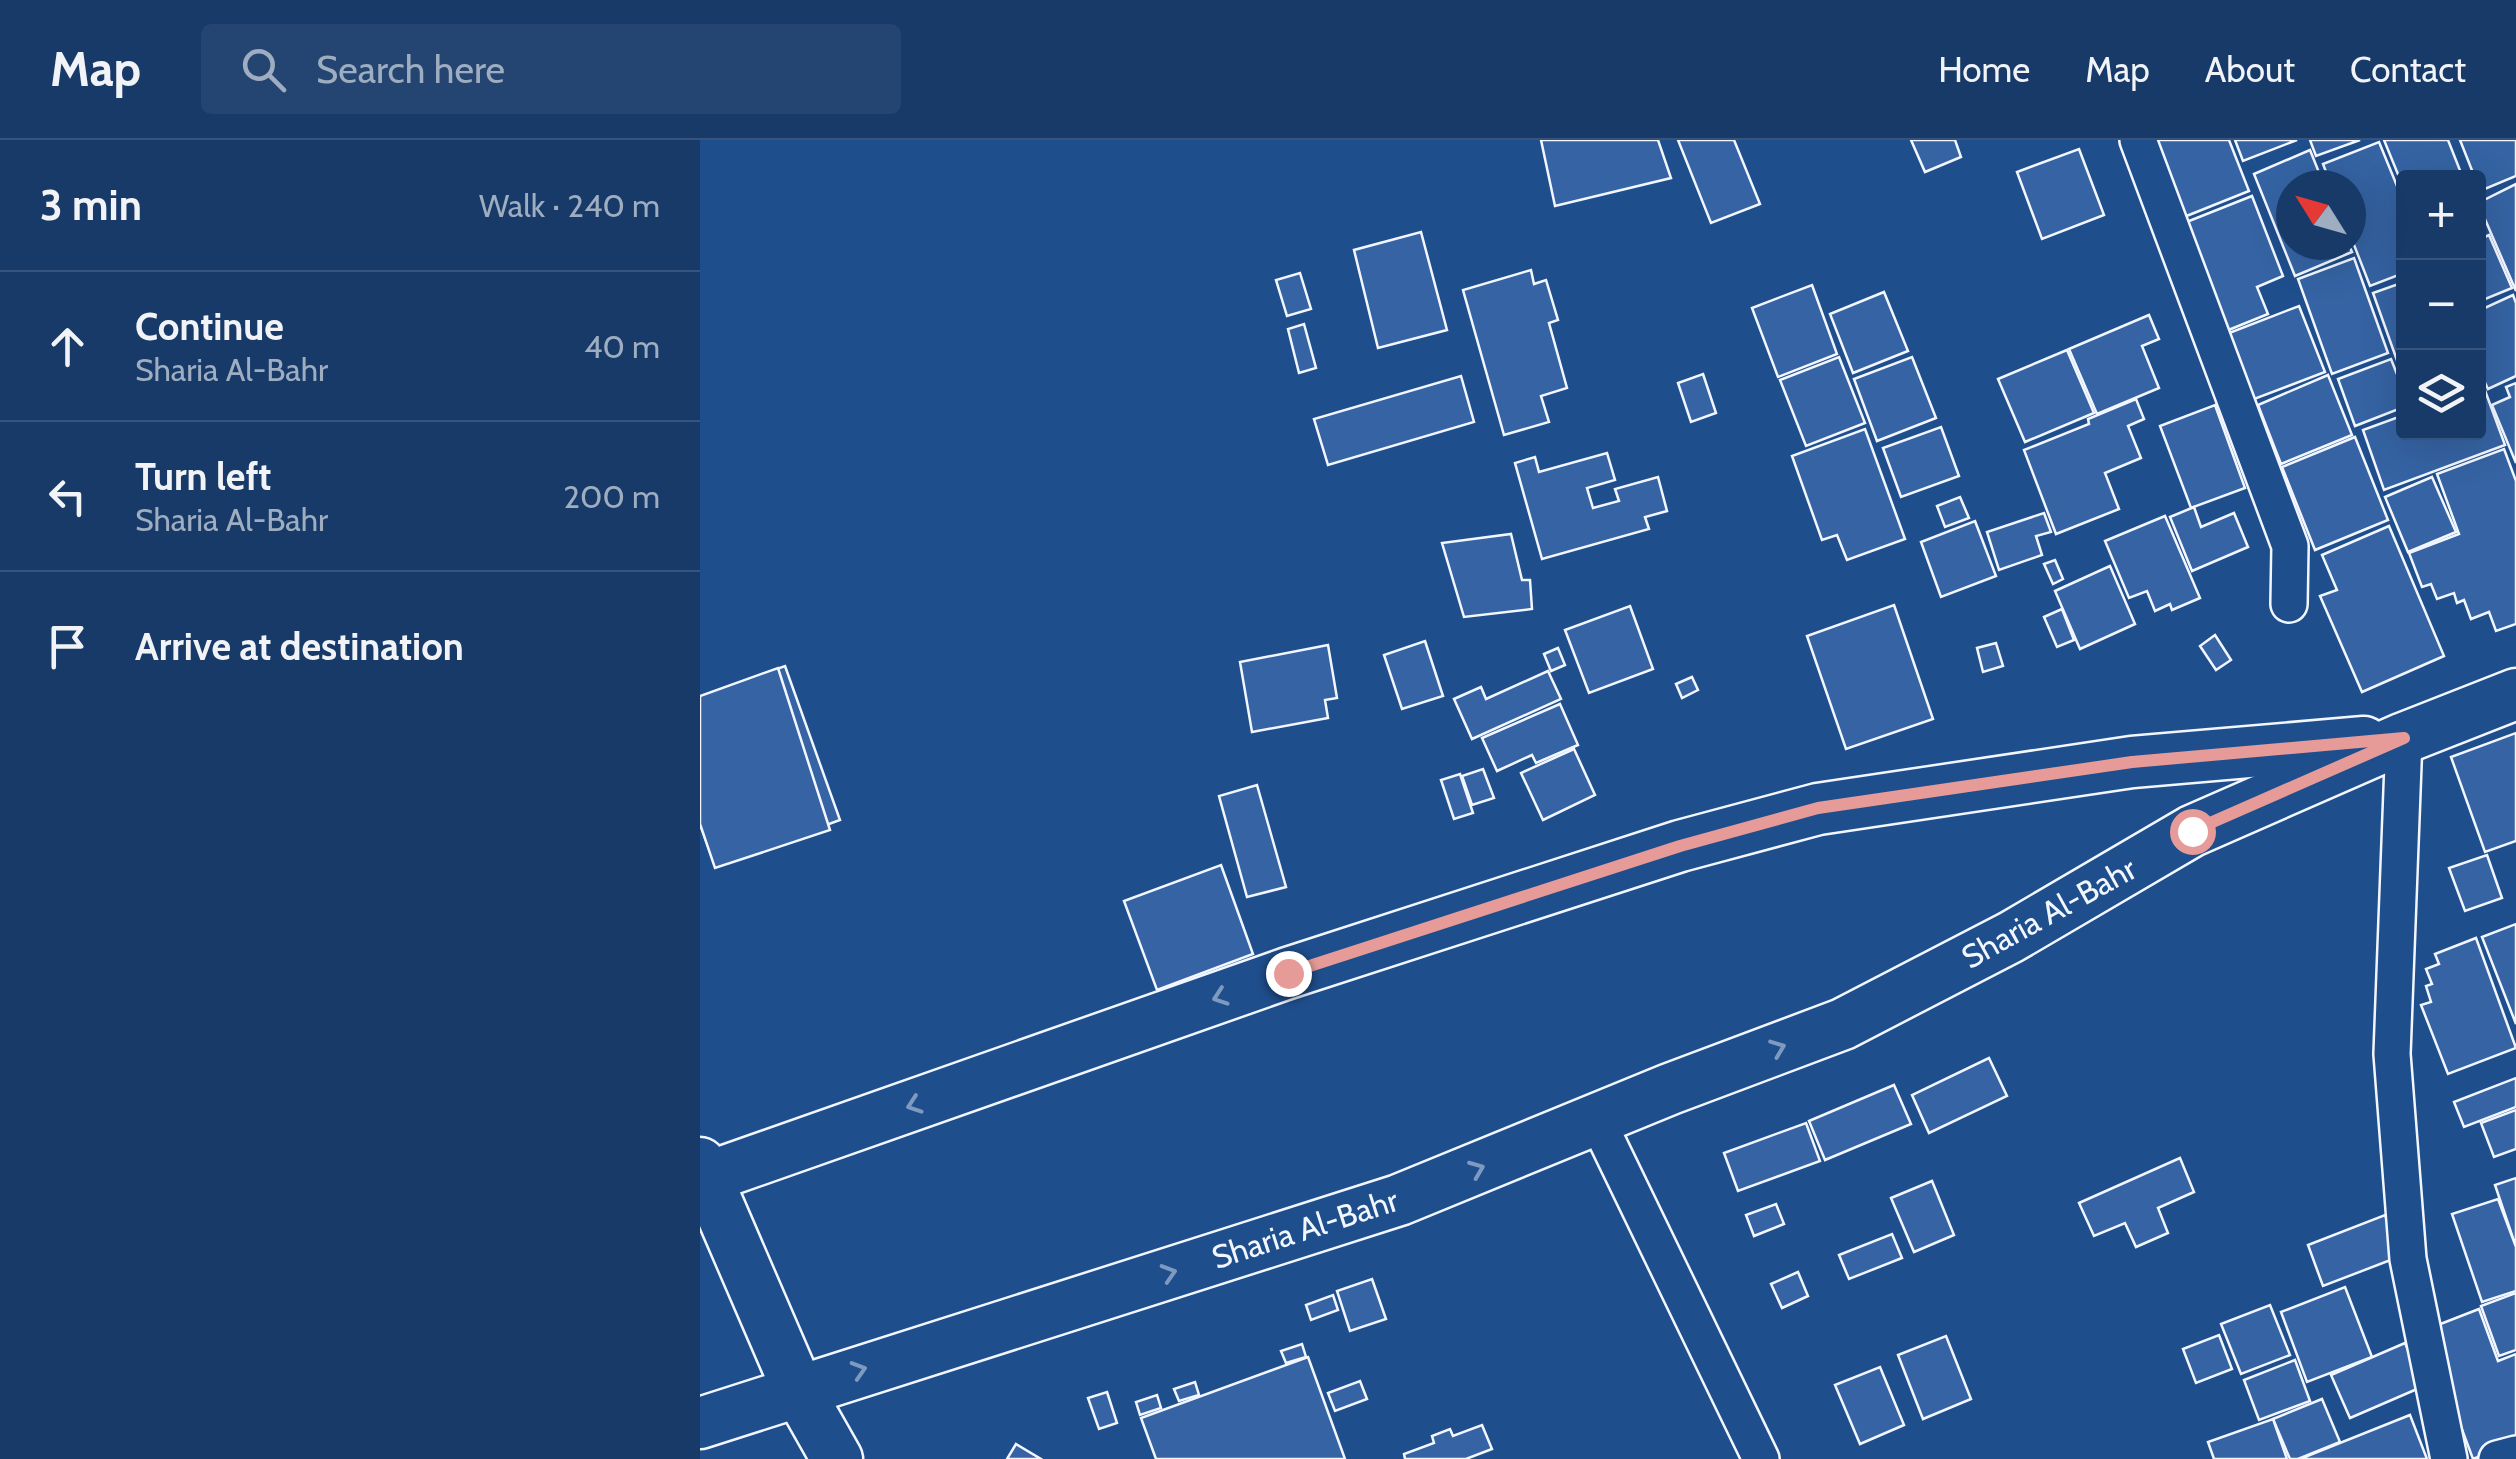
<!DOCTYPE html>
<meta charset="utf-8">
<style>
:root{--surface:#173a69;--page:#244571;--text:#f1f3f6;--muted:#9eadc0;--line:#36547d}
body{margin:0;font-family:Cabin,sans-serif;background:var(--page);color:var(--text)}
.controls{position:absolute;right:30px;top:30px;display:grid;overflow:hidden;border-radius:10px;box-shadow:0 10px 40px #0002}
.controls button{width:90px;height:90px;display:grid;place-items:center;padding:0;border:0;border-bottom:2px solid var(--line);background:var(--surface);color:var(--text);font:50px sans-serif}
.compass{position:absolute;left:1576px;top:30px;width:90px;height:90px;border-radius:50%;background:var(--surface);box-shadow:0 10px 40px #0002;rotate:307deg}
.stop{position:absolute;width:30px;height:30px;margin:-22px;border:8px solid #e69b98;border-radius:50%;background:#fff}
.stop.end{background:#e69b98;border-color:#fff;box-shadow:0 2px 10px #0008}
.list{margin:0;padding:0;list-style:none}
h2{display:flex;justify-content:space-between;align-items:center;height:130px;margin:0;padding:0 40px;font-size:42px}
h2 small{font-size:32px;font-weight:400;color:var(--muted)}
.list li{display:grid;grid-template-columns:65px 1fr auto;gap:30px;align-items:center;box-sizing:border-box;height:150px;padding:0 40px;border-top:2px solid var(--line)}
.list b{display:block;font-size:38px;white-space:nowrap}
.list p{margin:0;font-size:32px;white-space:nowrap;color:var(--muted)}
.list em{font-size:32px;font-style:normal;color:var(--muted)}
.icon{flex:none;width:55px;height:55px;fill:none;stroke:currentColor;stroke-width:2;stroke-linecap:round;stroke-linejoin:round}
.map{position:relative;flex:none;width:1816px;height:1319px;overflow:hidden}
header{display:flex;align-items:center;gap:60px;box-sizing:border-box;height:140px;padding:0 50px;background:var(--surface);border-bottom:2px solid var(--line)}
header strong{font-size:48px}
nav{display:flex;gap:55px;margin-inline-start:auto;font-size:35px}
.search{width:700px;height:90px;background:var(--page);display:flex;align-items:center;gap:25px;box-sizing:border-box;padding:0 35px;border-radius:10px;color:var(--muted);font-size:38px}
main{display:flex}
aside{flex:1;background:var(--surface)}
.map>svg:first-child{display:block}
</style>
<header>
<strong>Map</strong>
<div class="search"><svg class="icon" aria-label="search" viewBox="0 0 24 24"><circle cx="10" cy="10" r="6"/><path d="M15 15l6 6"/></svg>Search here</div>
<nav><a>Home</a><a>Map</a><a>About</a><a>Contact</a></nav>
</header>
<main>
<aside>
<h2>3 min<small>Walk · 240 m</small></h2>
<ul class="list">
<li><svg class="icon" aria-label="ahead" viewBox="0 0 24 24"><path d="M12 20V5M6 11l6-6 6 6"/></svg><div><b>Continue</b><p>Sharia Al-Bahr</p></div><em>40 m</em></li>
<li><svg class="icon" aria-label="left" viewBox="0 0 24 24"><path d="M17 20v-9H6M10 6l-5 5 5 5"/></svg><div><b>Turn left</b><p>Sharia Al-Bahr</p></div><em>200 m</em></li>
<li><svg class="icon" aria-label="arrive" viewBox="0 0 24 24"><path d="M6 21V4h12l-3 4 3 4H6"/></svg><div><b>Arrive at destination</b></div></li>
</ul>
</aside>
<div class="map">
<svg width="1816" height="1319" viewBox="0 0 1816 1319">
<rect width="100%" height="100%" fill="#1f4e8c"/>
<g fill="#3563a3" stroke="#f2f6ff" stroke-width="2.5">
<path d="M841,0H958L971,38L855,66Z"/>
<path d="M978,0H1034L1060,64L1011,83Z"/>
<path d="M1211,0H1255L1261,17L1225,32Z"/>
<path d="M1443,0H1529L1549,51L1474,81Z"/>
<path d="M1535,0H1597L1543,21Z"/>
<path d="M1610,0H1660L1616,16Z"/>
<path d="M1684,0H1748L1763,38H1704V49Z"/>
<path d="M1760,0H1816V36L1780,51L1778,38H1775Z"/>
<path d="M1679,2L1704,63V133L1670,146L1651,97V45H1631L1623,24Z"/>
<path d="M1379,9L1404,75L1342,99L1317,32Z"/>
<path d="M1610,10L1624,45H1591V105H1649L1652,112L1595,136L1554,34Z"/>
<path d="M1816,44V151L1778,63Z"/>
<path d="M1552,56L1583,136L1557,147L1568,174L1526,191L1484,83Z"/>
<path d="M721,92L747,190L678,208L654,110Z"/>
<path d="M1789,95L1812,148L1778,162V100Z"/>
<path d="M1654,118L1688,213L1632,234L1598,139Z"/>
<path d="M831,130L834,144L846,140L858,180L849,183L867,248L841,256L849,282L804,295L763,150Z"/>
<path d="M600,133L611,169L587,176L576,140Z"/>
<path d="M1704,142V240L1673,153Z"/>
<path d="M1112,145L1137,214L1078,237L1052,168Z"/>
<path d="M1184,152L1208,211L1153,233L1130,174Z"/>
<path d="M1813,155L1816,163V236L1788,249L1778,228V171Z"/>
<path d="M1599,166L1625,232L1549,261L1524,195Z"/>
<path d="M1449,175L1459,199L1442,206L1459,248L1397,274L1369,209Z"/>
<path d="M604,184L616,228L599,233L588,189Z"/>
<path d="M1367,210L1394,273L1325,302L1298,239Z"/>
<path d="M1139,217L1165,283L1106,306L1080,240Z"/>
<path d="M1212,217L1236,278L1177,301L1154,239Z"/>
<path d="M1691,219L1704,252V267L1655,286L1638,239Z"/>
<path d="M1003,234L1016,273L991,282L978,243Z"/>
<path d="M1628,235L1652,295L1581,324L1558,265Z"/>
<path d="M761,236L774,282L628,325L614,279Z"/>
<path d="M1816,243V323L1792,265L1810,257L1806,247Z"/>
<path d="M1783,245L1805,305L1684,350L1663,290L1704,275V292H1778V247Z"/>
<path d="M1436,259L1444,279L1428,286L1441,318L1405,333L1419,369L1356,394L1324,310L1389,284L1388,279Z"/>
<path d="M1515,265L1545,348L1491,368L1460,286Z"/>
<path d="M1241,287L1259,336L1201,357L1183,308Z"/>
<path d="M1165,289L1205,399L1147,420L1137,395L1122,400L1092,316Z"/>
<path d="M1655,297L1688,380L1615,410L1582,327Z"/>
<path d="M1804,309L1816,341V484L1796,491L1789,472L1771,479L1764,460L1757,463L1754,453L1737,459L1731,444L1722,447L1709,413L1759,394L1737,334Z"/>
<path d="M907,313L915,340L887,348L893,368L919,361L915,349L958,337L967,371L945,377L949,389L842,419L815,323L835,317L839,332Z"/>
<path d="M1732,337L1756,392L1708,412L1685,357Z"/>
<path d="M1260,357L1269,378L1245,387L1237,366Z"/>
<path d="M1494,367L1501,387L1534,373L1548,407L1492,431L1470,377Z"/>
<path d="M1344,373L1351,392L1336,396L1342,415L1299,430L1287,392Z"/>
<path d="M1465,376L1500,458L1472,470L1470,464L1455,471L1447,451L1429,458L1405,401Z"/>
<path d="M1275,381L1296,436L1241,457L1221,402Z"/>
<path d="M1689,386L1744,516L1662,552L1620,456L1637,450L1622,415Z"/>
<path d="M811,394L822,440H830L832,469L764,477L742,403Z"/>
<path d="M1355,420L1363,439L1353,444L1344,424Z"/>
<path d="M1410,426L1435,484L1380,509L1355,451Z"/>
<path d="M1194,465L1233,579L1146,609L1107,496Z"/>
<path d="M930,466L953,529L889,553L865,490Z"/>
<path d="M1362,469L1374,500L1357,507L1344,477Z"/>
<path d="M1515,495L1531,520L1516,530L1500,506Z"/>
<path d="M725,501L743,556L702,569L684,515Z"/>
<path d="M1296,503L1303,526L1283,532L1277,508Z"/>
<path d="M628,505L637,558L625,560L628,578L552,592L540,522Z"/>
<path d="M858,508L865,525L851,531L844,514Z"/>
<path d="M85,526L140,680L15,726L0,684V557Z"/>
<path d="M78,528L130,690L15,728L0,684V556Z"/>
<path d="M848,531L861,559L772,599L754,559L781,547L786,559Z"/>
<path d="M992,537L998,550L982,558L976,544Z"/>
<path d="M860,564L878,605L836,623L832,615L797,631L782,598Z"/>
<path d="M1816,593V701L1785,712L1751,617Z"/>
<path d="M874,609L895,655L843,680L821,633Z"/>
<path d="M783,629L794,658L772,665L762,636Z"/>
<path d="M760,634L773,673L754,679L741,640Z"/>
<path d="M557,645L586,747L547,757L519,656Z"/>
<path d="M1787,715L1802,758L1765,771L1749,728Z"/>
<path d="M521,725L553,814L457,850L424,761Z"/>
<path d="M1816,784V884L1782,797Z"/>
<path d="M1776,798L1816,908L1748,934L1721,865L1731,862L1726,846L1732,844L1726,829L1739,824L1735,814Z"/>
<path d="M1289,918L1307,956L1229,993L1212,955Z"/>
<path d="M1816,938V967L1764,987L1754,962Z"/>
<path d="M1194,945L1211,984L1125,1020L1109,981Z"/>
<path d="M1816,970V1009L1794,1017L1781,983Z"/>
<path d="M1106,983L1120,1021L1038,1051L1024,1013Z"/>
<path d="M1480,1018L1494,1052L1458,1068L1468,1093L1436,1107L1425,1083L1394,1096L1379,1063Z"/>
<path d="M1816,1038V1104H1815L1795,1045Z"/>
<path d="M1232,1041L1254,1095L1214,1112L1191,1058Z"/>
<path d="M1798,1059L1816,1107V1151L1782,1162L1752,1074Z"/>
<path d="M1076,1064L1084,1084L1054,1096L1046,1075Z"/>
<path d="M1685,1075L1701,1116L1623,1146L1608,1105Z"/>
<path d="M1192,1094L1202,1118L1149,1139L1139,1115Z"/>
<path d="M1098,1132L1108,1156L1082,1168L1071,1144Z"/>
<path d="M672,1139L686,1179L650,1191L637,1151Z"/>
<path d="M1645,1147L1672,1217L1607,1242L1581,1172Z"/>
<path d="M1816,1153V1210L1799,1216L1781,1166Z"/>
<path d="M633,1155L638,1170L611,1180L606,1165Z"/>
<path d="M1570,1165L1590,1215L1541,1234L1521,1184Z"/>
<path d="M1779,1169L1798,1221L1816,1214V1302L1773,1319L1725,1190Z"/>
<path d="M1519,1195L1532,1229L1496,1243L1483,1209Z"/>
<path d="M1246,1196L1271,1259L1223,1279L1198,1215Z"/>
<path d="M1705,1203L1724,1246L1650,1278L1631,1235Z"/>
<path d="M602,1204L606,1217L586,1223L581,1211Z"/>
<path d="M608,1217L645,1319H456L441,1278Z"/>
<path d="M1595,1220L1610,1261L1559,1280L1544,1240Z"/>
<path d="M1180,1227L1204,1285L1160,1304L1135,1245Z"/>
<path d="M660,1241L667,1259L635,1271L628,1253Z"/>
<path d="M495,1242L499,1255L479,1261L474,1249Z"/>
<path d="M407,1252L417,1283L399,1289L388,1258Z"/>
<path d="M457,1255L461,1268L440,1275L436,1262Z"/>
<path d="M1622,1259L1640,1302L1598,1319H1590L1573,1279Z"/>
<path d="M1710,1275L1727,1319H1600Z"/>
<path d="M1573,1279L1587,1319H1514L1508,1302Z"/>
<path d="M782,1285L792,1309L766,1319H705L704,1314L734,1303L732,1296L750,1289L753,1296Z"/>
<path d="M316,1304L341,1319H307Z"/>
</g>
<g fill="none" stroke-linecap="round" stroke-linejoin="round">
<defs>
<g id="street">
<path d="M1438,0L1590,406L1589,464"/>
<path d="M1704,598L1692,914L1708,1119L1749,1319"/>
<path d="M897,980L1061,1319"/>
<path d="M1797,1319L1816,1314"/>
</g>
<g id="secondary">
<path d="M0,1023L98,1250L137,1319"/>
<path d="M0,1040L588,833L980,706L1118,669L1432,622L1664,602"/>
<path d="M0,1283L699,1060L970,949L1143,884L1311,797L1492,691L1704,598L1816,554"/>
</g>
</defs>
<use href="#street" stroke="#f2f6ff" stroke-width="40"/>
<use href="#secondary" stroke="#f2f6ff" stroke-width="55"/>
<use href="#street" stroke="#1f4e8c" stroke-width="35"/>
<use href="#secondary" stroke="#1f4e8c" stroke-width="50"/>
</g>
<defs><path id="oneway-chevron" d="M-2-3.5L2.5 0L-2 3.5" fill="none" stroke-width="1.6" stroke-linecap="round" stroke-linejoin="round" transform="scale(2.5)"/></defs>
<g stroke="#7e9ac0">
<use href="#oneway-chevron" transform="translate(520 857) rotate(161)"/>
<use href="#oneway-chevron" transform="translate(1078 908) rotate(-21)"/>
<use href="#oneway-chevron" transform="translate(214 965) rotate(161)"/>
<use href="#oneway-chevron" transform="translate(777 1029) rotate(-22)"/>
<use href="#oneway-chevron" transform="translate(469 1133) rotate(-17)"/>
<use href="#oneway-chevron" transform="translate(159 1230) rotate(-17)"/>
</g>
<g fill="none" stroke-linecap="round" stroke-linejoin="round">
<path stroke="#e69b98" stroke-width="12" d="M588,833L980,706L1118,668L1432,622L1704,598L1492,691"/>
</g>
<g text-anchor="middle" stroke-width="8" stroke-linejoin="round" paint-order="stroke">
<g font-size="32" fill="#f2f6ff" stroke="#1f4e8c">
<text transform="translate(1349 773) rotate(-29)" y="11">Sharia Al-Bahr</text>
<text transform="translate(605 1089) rotate(-18)" y="11">Sharia Al-Bahr</text>
</g>
</g>
</svg>
<div class="controls">
<button>+</button>
<button>−</button>
<button><svg class="icon" aria-label="layers" viewBox="0 0 24 24"><path d="M12 4l9 5-9 5-9-5zM3 14l9 5 9-5"/></svg></button>
</div>
<svg class="compass" viewBox="-18 -18 36 36"><path d="M0-13l5 13h-10z" fill="#e53935"/><path d="M0 13l5-13h-10z" fill="#9eadc0"/></svg>
<div class="stop" style="left:1492px;top:691px"></div>
<div class="stop end" style="left:588px;top:833px"></div>
</div>
</main>
